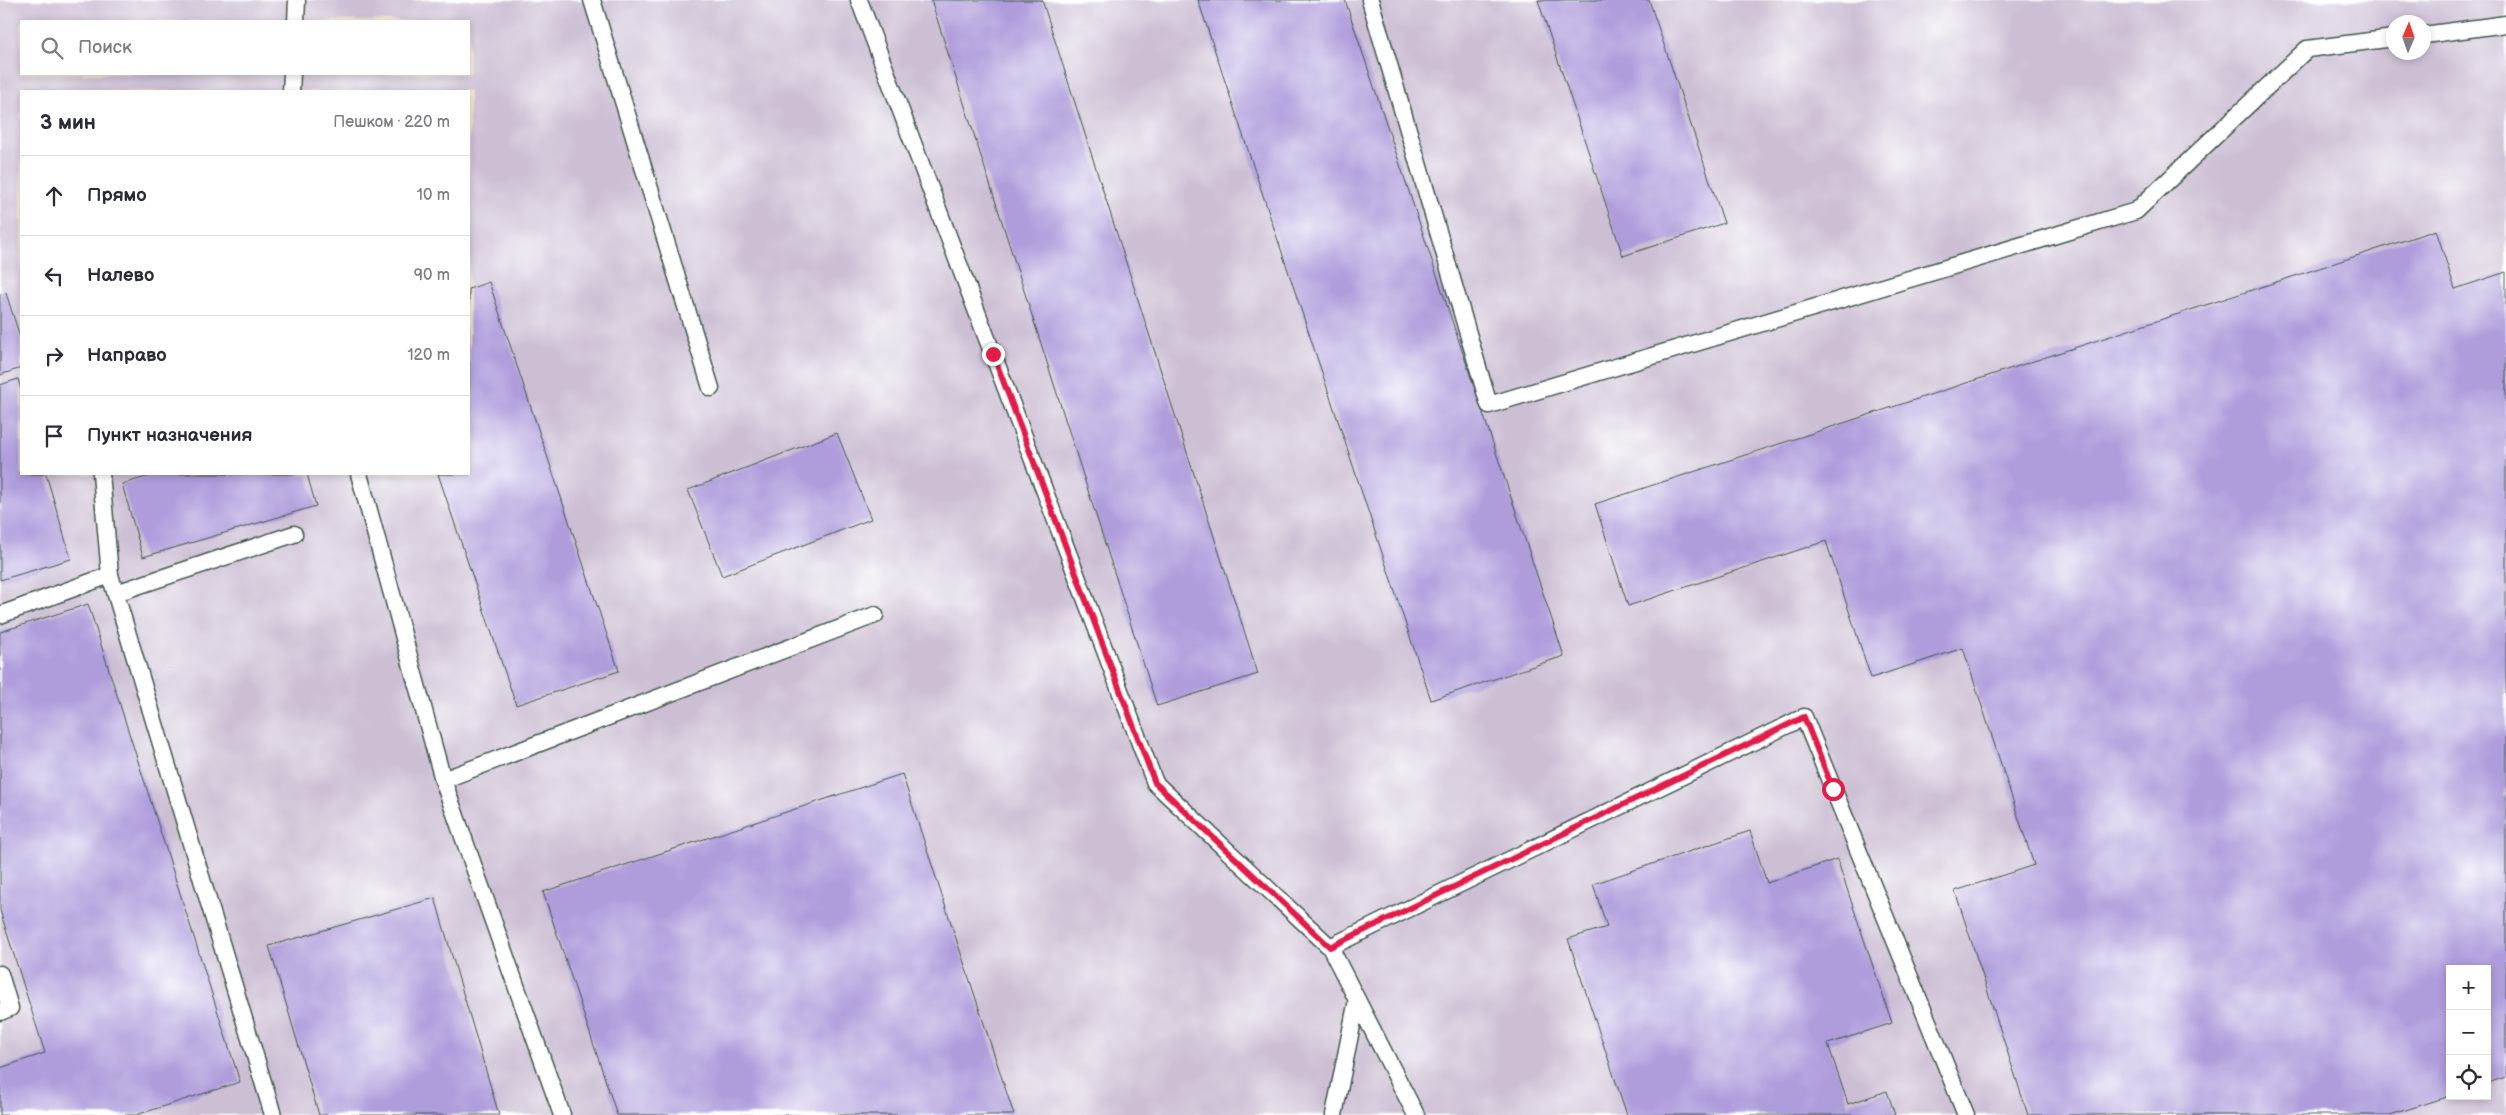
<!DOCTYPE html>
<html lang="ru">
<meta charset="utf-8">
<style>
:root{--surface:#fff;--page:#f7f7f7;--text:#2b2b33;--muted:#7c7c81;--line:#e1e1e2}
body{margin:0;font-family:"Balsamiq Sans",sans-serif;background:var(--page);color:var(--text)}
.controls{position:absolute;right:15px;bottom:15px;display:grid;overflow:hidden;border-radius:0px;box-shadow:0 2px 8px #0003}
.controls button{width:45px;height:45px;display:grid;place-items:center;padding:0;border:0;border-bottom:1px solid var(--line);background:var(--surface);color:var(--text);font:25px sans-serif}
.compass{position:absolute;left:2386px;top:15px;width:45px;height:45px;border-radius:50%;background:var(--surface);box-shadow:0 2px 8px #0003;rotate:2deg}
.stop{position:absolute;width:15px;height:15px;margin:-11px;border:4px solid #e11d48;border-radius:50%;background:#fff}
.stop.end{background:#e11d48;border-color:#fff;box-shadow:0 1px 5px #0008}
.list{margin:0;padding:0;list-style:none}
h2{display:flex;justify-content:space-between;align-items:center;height:65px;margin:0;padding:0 20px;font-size:21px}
h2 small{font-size:16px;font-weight:400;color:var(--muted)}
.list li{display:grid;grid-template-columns:32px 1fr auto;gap:15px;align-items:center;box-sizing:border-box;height:80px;padding:0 20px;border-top:1px solid var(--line)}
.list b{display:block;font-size:19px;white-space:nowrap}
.list em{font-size:16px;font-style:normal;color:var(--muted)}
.icon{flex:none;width:28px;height:28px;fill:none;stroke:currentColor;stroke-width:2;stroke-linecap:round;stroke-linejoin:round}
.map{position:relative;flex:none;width:2506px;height:1115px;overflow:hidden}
.search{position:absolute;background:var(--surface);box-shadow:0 2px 8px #0003;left:20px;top:20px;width:450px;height:55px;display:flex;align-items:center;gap:12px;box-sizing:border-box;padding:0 18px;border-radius:0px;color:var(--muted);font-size:19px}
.panel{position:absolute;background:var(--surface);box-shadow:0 2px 8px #0003;left:20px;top:90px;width:450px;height:385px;border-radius:0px}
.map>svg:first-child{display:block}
</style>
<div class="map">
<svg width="2506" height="1115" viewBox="0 0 2506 1115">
<rect width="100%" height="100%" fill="#fff"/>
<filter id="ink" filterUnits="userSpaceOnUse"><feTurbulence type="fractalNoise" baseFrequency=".02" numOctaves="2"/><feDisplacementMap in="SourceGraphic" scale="10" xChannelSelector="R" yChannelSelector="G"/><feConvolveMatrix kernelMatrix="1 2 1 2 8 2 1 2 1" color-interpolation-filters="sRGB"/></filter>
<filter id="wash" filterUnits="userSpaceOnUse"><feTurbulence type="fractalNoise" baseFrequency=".0096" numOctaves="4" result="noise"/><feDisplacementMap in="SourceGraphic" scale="20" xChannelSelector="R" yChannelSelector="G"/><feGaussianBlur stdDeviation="1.12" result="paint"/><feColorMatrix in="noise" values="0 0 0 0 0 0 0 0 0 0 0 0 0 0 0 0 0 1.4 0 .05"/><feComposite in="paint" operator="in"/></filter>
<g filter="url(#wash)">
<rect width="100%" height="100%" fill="#f3e6cc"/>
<path fill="#ccbfd4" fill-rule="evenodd" d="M0,0H2506V1115H0ZM21,21H469V74H21ZM2394,22H2424V52H2394ZM21,91H469V474H21ZM2450,969H2487V1096H2450Z"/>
<g id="blocks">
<g fill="#ae9cdb">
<path d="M931,0H1042L1258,674L1157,706Z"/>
<path d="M1198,0H1345L1564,656L1431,700Z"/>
<path d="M1538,0H1649L1724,223L1623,256Z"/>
<path d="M2436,230L2455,289L2506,272V1077L2487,1083V969H2450V1096L2390,1115H2028L1955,891L2034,865L1963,648L1871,678L1826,541L1628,606L1595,504Z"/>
<path d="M489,282L619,671L516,705L438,474H469V289Z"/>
<path d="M6,293L21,340V368L0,375V294Z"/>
<path d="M18,379L21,390V474H46L71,559L0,580V385Z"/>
<path d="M837,433L871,519L722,576L688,490Z"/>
<path d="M157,474H307L316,506L143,557L122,484Z"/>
<path d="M88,604L240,1082L136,1115H0V1068L45,1053L0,911V632Z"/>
<path d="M902,774L1014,1115H617L543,892Z"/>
<path d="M1750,831L1767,883L1837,859L1892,1023L1828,1044L1848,1104L1887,1091L1895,1115H1627L1568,939L1607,927L1593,884Z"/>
<path d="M435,898L499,1115H319L269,946Z"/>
</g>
</g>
</g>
<g filter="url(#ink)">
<use href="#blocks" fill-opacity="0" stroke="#3f564b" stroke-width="1"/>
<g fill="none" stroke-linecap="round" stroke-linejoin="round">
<defs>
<g id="service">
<path d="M592,0L711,388"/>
<path d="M859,0L1155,783L1330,947L1416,1115"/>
<path d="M1370,0L1489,405L2136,211L2307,49L2394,38"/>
<path d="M296,21L297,0"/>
<path d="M2424,35L2506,24"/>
<path d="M291,91L292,74"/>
<path d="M101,474L110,575L273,1115"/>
<path d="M359,474L443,780L562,1115"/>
<path d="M116,593L294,534"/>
<path d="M0,615L110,575"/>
<path d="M443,780L875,615"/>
<path d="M1330,947L1804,717L1966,1115"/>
<path d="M0,974L10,1008L0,1012"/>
<path d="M1334,1115L1357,1000"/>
</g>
</defs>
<use href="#service" stroke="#3f564b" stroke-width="19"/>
<use href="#service" stroke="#fff" stroke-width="16"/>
</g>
</g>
<g fill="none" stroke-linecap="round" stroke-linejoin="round" filter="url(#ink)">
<path stroke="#e11d48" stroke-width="6" d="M993,354L1155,783L1330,947L1804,717L1833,789"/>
</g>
</svg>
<div class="controls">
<button>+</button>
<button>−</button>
<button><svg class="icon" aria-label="locate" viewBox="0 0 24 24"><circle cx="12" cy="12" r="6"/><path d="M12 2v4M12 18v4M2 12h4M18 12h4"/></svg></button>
</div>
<svg class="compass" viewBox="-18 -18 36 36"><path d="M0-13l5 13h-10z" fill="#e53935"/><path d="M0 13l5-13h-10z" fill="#7c7c81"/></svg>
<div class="stop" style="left:1833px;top:789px"></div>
<div class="stop end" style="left:993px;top:354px"></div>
<div class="search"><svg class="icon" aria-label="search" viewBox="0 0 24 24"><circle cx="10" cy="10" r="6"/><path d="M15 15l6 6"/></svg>Поиск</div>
<section class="panel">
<h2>3 мин<small>Пешком · 220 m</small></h2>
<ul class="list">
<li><svg class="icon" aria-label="ahead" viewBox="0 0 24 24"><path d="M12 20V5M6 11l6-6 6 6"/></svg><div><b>Прямо</b></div><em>10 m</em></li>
<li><svg class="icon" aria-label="left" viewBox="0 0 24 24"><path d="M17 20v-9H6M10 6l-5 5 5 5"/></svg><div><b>Налево</b></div><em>90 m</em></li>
<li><svg class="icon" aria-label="right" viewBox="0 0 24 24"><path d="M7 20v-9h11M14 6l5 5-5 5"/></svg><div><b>Направо</b></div><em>120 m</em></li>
<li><svg class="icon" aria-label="arrive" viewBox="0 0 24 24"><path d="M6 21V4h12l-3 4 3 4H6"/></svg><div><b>Пункт назначения</b></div></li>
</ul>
</section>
</div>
